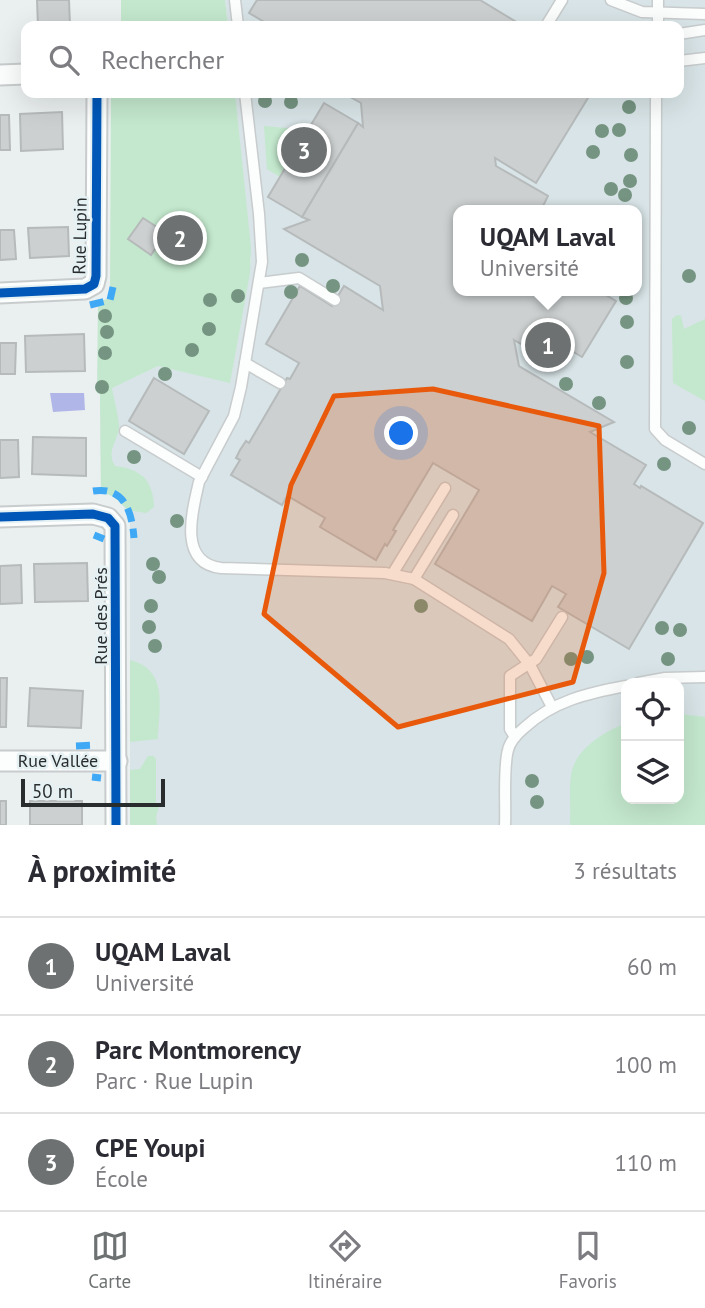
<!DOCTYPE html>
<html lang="fr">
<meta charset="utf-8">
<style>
:root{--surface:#fff;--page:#f2f2f3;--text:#2b2b33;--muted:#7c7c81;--line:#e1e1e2;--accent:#6d7172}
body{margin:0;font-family:"PT Sans",sans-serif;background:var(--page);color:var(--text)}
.controls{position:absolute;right:21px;bottom:21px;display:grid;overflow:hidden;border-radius:14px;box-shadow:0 7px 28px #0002}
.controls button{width:63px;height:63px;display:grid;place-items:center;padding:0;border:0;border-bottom:2px solid var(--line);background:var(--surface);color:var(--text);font:35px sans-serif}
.scale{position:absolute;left:21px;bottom:18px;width:144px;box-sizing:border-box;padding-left:7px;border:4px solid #292d2e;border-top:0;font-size:19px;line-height:24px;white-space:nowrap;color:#292d2e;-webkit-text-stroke:5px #e6f1f4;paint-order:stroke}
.you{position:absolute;left:402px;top:434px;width:24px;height:24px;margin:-18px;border:5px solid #fff;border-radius:50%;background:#1a73e8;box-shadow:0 0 0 10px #1a73e833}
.badge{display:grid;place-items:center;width:46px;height:46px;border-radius:50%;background:var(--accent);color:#fff;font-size:23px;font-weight:700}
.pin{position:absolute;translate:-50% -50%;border:4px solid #fff;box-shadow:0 2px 7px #0006}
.popup{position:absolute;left:453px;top:205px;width:189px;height:91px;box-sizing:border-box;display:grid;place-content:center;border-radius:14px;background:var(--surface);filter:drop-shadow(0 2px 5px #0005);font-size:23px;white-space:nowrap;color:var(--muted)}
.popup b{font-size:26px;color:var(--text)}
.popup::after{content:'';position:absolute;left:50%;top:100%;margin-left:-14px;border:14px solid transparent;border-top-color:var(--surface)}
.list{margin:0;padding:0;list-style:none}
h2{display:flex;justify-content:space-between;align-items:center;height:91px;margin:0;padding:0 28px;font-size:30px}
h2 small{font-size:23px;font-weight:400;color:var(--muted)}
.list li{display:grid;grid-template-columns:46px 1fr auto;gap:21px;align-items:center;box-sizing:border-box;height:98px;padding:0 28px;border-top:2px solid var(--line)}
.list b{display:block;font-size:26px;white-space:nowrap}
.list p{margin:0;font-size:23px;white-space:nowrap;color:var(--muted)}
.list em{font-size:23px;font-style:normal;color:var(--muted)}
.icon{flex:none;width:38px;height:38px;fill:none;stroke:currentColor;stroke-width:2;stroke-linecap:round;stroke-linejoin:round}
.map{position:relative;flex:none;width:705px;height:825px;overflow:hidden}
.search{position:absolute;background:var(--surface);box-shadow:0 7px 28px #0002;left:21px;right:21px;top:21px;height:77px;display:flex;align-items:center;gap:18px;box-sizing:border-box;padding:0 24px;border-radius:14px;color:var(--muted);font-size:26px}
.sheet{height:385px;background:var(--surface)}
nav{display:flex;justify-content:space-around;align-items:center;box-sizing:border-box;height:98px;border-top:2px solid var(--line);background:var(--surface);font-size:19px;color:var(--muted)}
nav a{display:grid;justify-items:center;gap:4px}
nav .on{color:var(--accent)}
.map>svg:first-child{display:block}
</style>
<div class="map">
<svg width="705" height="825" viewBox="0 0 705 825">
<rect width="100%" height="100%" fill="#eaeff0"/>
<path fill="#d8e4e7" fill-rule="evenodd" d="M225,0H705V825H130V522L127,510L118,500L109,494L101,493L100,393L158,366L230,382L251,260L235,93H679V26H228ZM459,210H637V291H459ZM626,683H679V799H626Z"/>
<g fill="#c3e8cd">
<path d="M121,0H225L228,26H121Z"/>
<path d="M111,93H235L251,248L250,273L230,383L158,366L112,388C113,396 120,421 119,428C117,442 106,452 115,466C141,469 153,480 154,507L146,513L127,510C119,501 113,494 101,493L100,394L97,393L98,302L107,299L110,294Z"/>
<path d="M264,126L308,130L280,177L267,169Z"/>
<path d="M677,315L681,316L684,329L705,319V401L673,383L672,319Z"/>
<path d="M130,660C169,670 159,708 158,739L130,742Z"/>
<path d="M679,714L705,717V825H570C571,809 569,791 571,775C575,749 604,732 626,723V799H679Z"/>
<path d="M148,756H154L156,760V803L159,806L156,817L157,825H130V770L140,769Z"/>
</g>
<path fill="#b1b6e8" d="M50,393H84L85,410L53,412Z"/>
<g fill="#ccd0d0" stroke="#b6baba" stroke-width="2">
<path d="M37,0H69L70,26H38Z"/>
<path d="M257,0H480L523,26H271L249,13Z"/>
<path d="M343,93H591L536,183L495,158L496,166L548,196L542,208L545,210H459V291H599L616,301L582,357L565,347L555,364L514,340L519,366L614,422L590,432L646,465L634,484L640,488L641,486L703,523L629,649L558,607L566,594L552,586L532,621L435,564L479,490L433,463L393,530L396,531L387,546L385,544L376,560L320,527L325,518L291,498L287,496L282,505L231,475L240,460L236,458L240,450L246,441L249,443L287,378L290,379L299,363L266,344L300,286L332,306L344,286L383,310L380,286L284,229L309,220L302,217L358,123L363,127L361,103Z"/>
<path d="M324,103L358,123L302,217L268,197Z"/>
<path d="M62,112L63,149L21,151L20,114Z"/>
<path d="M0,115H9L10,150H0Z"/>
<path d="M143,218L166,233L151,255L128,239Z"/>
<path d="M68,227L69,256L30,258L28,228Z"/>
<path d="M0,230H14L16,259L0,260Z"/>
<path d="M84,334L85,371L26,372L25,336Z"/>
<path d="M0,343H16L15,374H0Z"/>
<path d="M154,378L209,411L184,454L129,421Z"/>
<path d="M33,437L86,438V476L32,474Z"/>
<path d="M0,440H18L19,477L0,478Z"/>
<path d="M87,563L88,601L35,602L34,564Z"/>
<path d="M21,565L22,603L0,604V566Z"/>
<path d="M0,678H7L6,727H0Z"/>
<path d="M30,688L83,691L81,728L28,726Z"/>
<rect x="0" y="801" width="6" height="24"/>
<rect x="30" y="801" width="52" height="24"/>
</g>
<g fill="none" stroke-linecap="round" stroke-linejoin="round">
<defs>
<g id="lane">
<path d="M235,0L238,26"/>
<path d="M611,0L642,12L705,14"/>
<path d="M546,26L562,0"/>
<path d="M658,26V0"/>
<path d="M679,34L705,30"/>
<path d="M679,61L705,58"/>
<path d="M245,93L259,214L262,262L241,387L234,416L199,482C192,512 178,563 221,568L385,573L414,579L509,639L530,665L552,707"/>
<path d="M656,93L655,429L665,440L705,464"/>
<path d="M259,283L299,278L335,300"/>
<path d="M245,363L280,383"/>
<path d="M125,431L202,477"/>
<path d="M393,573L445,488"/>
<path d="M414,579L453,515"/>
<path d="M638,683L665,678L705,677"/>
<path d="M515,737L510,729V676L536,659L562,617"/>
<path d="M505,825C506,805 503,768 508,750C510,741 517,734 524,728C553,701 588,693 626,686"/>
</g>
<g id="street">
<path d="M0,75L26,74"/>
<path d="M0,293L85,289L94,284L96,276L97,93"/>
<path d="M0,517L93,514L108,518L115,526L116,825"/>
<path d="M0,761H117"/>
</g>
</defs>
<use href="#lane" stroke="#c8cccd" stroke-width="13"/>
<use href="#street" stroke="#c8cccd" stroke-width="23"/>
<use href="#lane" stroke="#fcfdfd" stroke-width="10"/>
<use href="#street" stroke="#fcfdfd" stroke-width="19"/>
<g stroke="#3fa9f5" stroke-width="7" stroke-dasharray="14 7" stroke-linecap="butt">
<path d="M90,305L110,300L113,287"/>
<path d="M93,491C125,486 132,513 134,538"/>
<path d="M94,535L104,539"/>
<path d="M76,746L97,745"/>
<path d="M92,777L101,778"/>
</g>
<defs>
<g id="cycleway">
<path d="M0,293L85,289L94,284L96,276L97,93"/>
<path d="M0,517L93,514L108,518L115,526L116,825"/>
</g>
</defs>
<use href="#cycleway" stroke="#e6f1f4" stroke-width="13"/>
<use href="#cycleway" stroke="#0057b8" stroke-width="9"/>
</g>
<g fill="#759481">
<circle cx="265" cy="101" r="7"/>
<circle cx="291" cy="102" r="7"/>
<circle cx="629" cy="107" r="7"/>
<circle cx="619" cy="130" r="7"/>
<circle cx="602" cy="131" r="7"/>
<circle cx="593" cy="152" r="7"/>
<circle cx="631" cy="155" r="7"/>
<circle cx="630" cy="181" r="7"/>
<circle cx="611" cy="189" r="7"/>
<circle cx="625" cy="195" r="7"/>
<circle cx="302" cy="260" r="7"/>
<circle cx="689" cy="276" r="7"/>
<circle cx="333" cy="286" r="7"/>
<circle cx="291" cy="292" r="7"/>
<circle cx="238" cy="296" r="7"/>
<circle cx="626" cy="298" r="7"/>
<circle cx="210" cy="300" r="7"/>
<circle cx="105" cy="316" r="7"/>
<circle cx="627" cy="322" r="7"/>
<circle cx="209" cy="329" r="7"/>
<circle cx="107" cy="332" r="7"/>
<circle cx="192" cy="350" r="7"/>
<circle cx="105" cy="353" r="7"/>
<circle cx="627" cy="362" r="7"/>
<circle cx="165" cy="374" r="7"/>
<circle cx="566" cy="384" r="7"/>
<circle cx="102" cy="387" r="7"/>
<circle cx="599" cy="403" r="7"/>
<circle cx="689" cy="428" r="7"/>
<circle cx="134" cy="457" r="7"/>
<circle cx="664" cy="464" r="7"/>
<circle cx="177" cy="521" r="7"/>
<circle cx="153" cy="564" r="7"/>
<circle cx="159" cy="577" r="7"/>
<circle cx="151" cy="606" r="7"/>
<circle cx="421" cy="606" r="7"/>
<circle cx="149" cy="627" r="7"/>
<circle cx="662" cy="628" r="7"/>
<circle cx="680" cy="630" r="7"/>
<circle cx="155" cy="646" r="7"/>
<circle cx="587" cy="657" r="7"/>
<circle cx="571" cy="659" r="7"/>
<circle cx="668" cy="659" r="7"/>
<circle cx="532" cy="781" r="7"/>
<circle cx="537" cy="802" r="7"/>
</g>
<path fill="#e8590c" fill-opacity="0.2" stroke="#e8590c" stroke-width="5" stroke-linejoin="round" d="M433,389L599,426L604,573L573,682L398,727L264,614L291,485L334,396Z"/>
<g text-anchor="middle" stroke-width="5" stroke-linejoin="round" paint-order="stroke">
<g font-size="18" fill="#292d2e" stroke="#e6f1f4">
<text transform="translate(80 236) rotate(-89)" y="6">Rue Lupin</text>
<text transform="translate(101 616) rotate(-90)" y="6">Rue des Prés</text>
<text x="58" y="767">Rue Vallée</text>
</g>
</g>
</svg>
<div class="controls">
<button><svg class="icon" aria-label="locate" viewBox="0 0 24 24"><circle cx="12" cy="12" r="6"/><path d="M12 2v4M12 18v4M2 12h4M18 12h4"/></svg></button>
<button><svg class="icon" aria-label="layers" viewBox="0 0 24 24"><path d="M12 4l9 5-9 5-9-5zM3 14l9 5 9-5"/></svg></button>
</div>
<div class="scale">50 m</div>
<div class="you"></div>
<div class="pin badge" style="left:548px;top:345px">1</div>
<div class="popup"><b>UQAM Laval</b>Université</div>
<div class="pin badge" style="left:180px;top:238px">2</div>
<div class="pin badge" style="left:304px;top:150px">3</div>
<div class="search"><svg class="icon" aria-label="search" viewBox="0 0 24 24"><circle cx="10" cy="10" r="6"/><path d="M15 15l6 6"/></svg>Rechercher</div>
</div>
<section class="sheet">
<h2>À proximité<small>3 résultats</small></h2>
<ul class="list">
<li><span class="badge">1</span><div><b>UQAM Laval</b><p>Université</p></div><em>60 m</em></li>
<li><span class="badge">2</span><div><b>Parc Montmorency</b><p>Parc · Rue Lupin</p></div><em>100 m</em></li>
<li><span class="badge">3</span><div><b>CPE Youpi</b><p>École</p></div><em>110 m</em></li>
</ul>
</section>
<nav>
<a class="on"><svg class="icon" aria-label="map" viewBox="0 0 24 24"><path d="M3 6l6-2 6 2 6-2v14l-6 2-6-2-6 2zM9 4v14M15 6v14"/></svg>Carte</a>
<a><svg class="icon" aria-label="directions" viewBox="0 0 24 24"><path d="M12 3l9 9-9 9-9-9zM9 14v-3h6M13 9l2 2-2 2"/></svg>Itinéraire</a>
<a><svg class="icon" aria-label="saved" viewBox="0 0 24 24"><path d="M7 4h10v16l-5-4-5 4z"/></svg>Favoris</a>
</nav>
